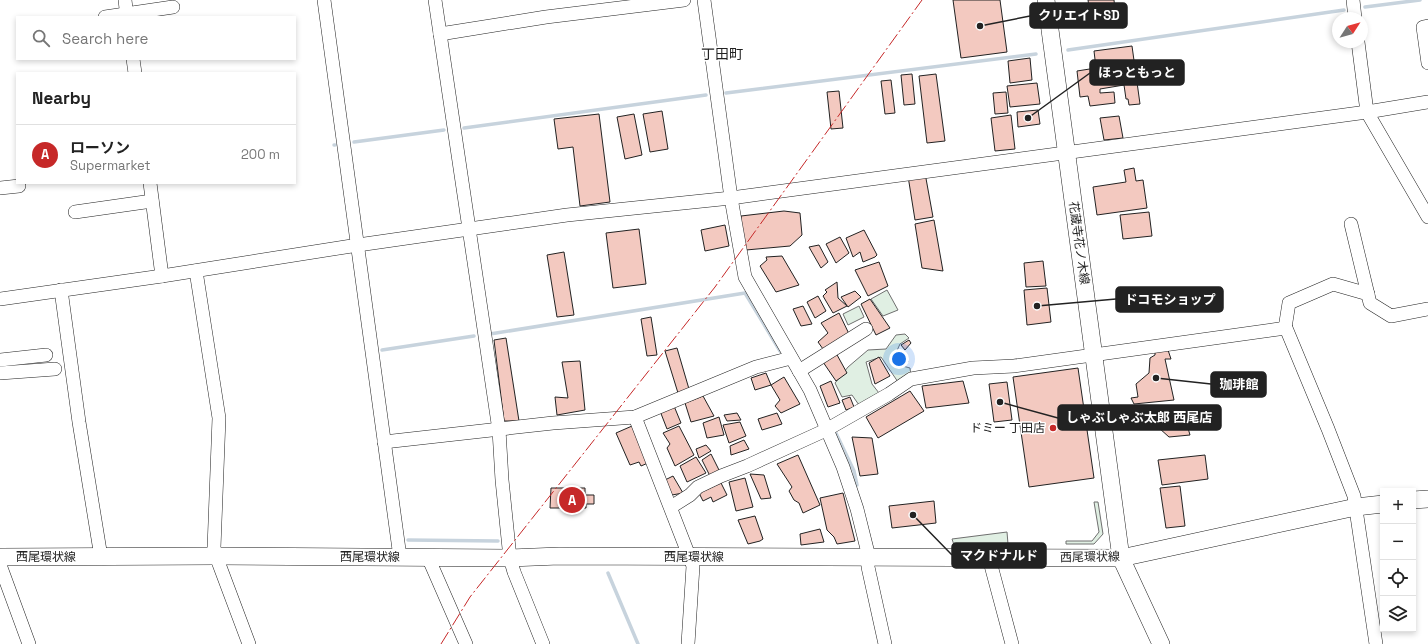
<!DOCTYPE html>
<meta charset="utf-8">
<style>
:root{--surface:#fff;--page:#f6f6f6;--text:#222;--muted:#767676;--line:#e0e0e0;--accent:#c62828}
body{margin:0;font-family:"Space Grotesk","Noto Sans JP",sans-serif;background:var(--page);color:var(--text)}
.controls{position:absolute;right:12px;bottom:12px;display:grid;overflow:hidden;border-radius:0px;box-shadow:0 2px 6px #0003}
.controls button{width:36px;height:36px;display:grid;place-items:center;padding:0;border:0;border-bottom:1px solid var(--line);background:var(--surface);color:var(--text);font:20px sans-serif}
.compass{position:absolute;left:1332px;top:12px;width:36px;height:36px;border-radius:50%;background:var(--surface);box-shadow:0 2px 6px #0003;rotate:54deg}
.you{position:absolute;left:899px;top:359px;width:14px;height:14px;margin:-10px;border:3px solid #fff;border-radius:50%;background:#1a73e8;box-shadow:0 0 0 6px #1a73e833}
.badge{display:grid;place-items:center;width:26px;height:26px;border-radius:50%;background:var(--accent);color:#fff;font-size:13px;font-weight:700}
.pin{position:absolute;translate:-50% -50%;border:2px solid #fff;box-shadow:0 1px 4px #0006}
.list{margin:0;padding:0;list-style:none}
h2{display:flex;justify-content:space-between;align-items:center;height:52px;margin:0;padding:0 16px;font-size:17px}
h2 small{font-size:13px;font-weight:400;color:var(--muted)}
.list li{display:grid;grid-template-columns:26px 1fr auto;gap:12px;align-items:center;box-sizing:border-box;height:60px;padding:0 16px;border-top:1px solid var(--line)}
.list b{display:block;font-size:15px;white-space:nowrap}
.list p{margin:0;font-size:13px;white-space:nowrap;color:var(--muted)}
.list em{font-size:13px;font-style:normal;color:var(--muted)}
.icon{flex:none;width:22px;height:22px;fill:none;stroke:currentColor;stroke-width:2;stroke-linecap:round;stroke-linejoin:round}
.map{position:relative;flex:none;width:1428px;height:644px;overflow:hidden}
.search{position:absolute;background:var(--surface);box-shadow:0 2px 6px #0003;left:16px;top:16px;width:280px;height:44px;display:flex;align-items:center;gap:10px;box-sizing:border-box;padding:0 14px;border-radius:0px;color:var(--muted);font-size:15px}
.panel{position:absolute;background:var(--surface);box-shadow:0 2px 6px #0003;left:16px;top:72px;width:280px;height:112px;border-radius:0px}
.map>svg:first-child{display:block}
</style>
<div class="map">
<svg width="1428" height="644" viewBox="0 0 1428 644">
<rect width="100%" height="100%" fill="#fff"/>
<g fill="#e0efe3" stroke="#6f6f6f">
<path d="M887,290L898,310L883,316L871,299Z"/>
<path d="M859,306L864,317L848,325L843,314Z"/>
<path d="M905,334L909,338L900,344L895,355L899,365L910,368L911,377L898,382L881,357L866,362L872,384L879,393L859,405L852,395L842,397L835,383L848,367L868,350L886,349L896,335Z"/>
<path d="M1094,502H1098L1103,534L1094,544H1066V541H1092L1099,532Z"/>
<path d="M1007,532L1008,544L954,545L952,539Z"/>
</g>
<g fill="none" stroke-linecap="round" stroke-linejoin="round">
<g stroke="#c7d3dd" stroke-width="3.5">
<path d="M1365,7L1420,0"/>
<path d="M1068,50L1344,10"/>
<path d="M726,93L1036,54"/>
<path d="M464,128L706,95"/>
<path d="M354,142L444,130"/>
<path d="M334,145H335"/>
<path d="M490,334L745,293L780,351"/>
<path d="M382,350L474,336"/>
<path d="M834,429L854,471L857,485"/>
<path d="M408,540L498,541"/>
<path d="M608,573L638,644"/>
</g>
</g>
<g fill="#f3c9c0" stroke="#222">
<path d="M953,0H1000L1007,52L961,58Z"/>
<path d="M1088,0H1114L1115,10L1090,13Z"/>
<path d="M1132,46L1140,104L1129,105L1128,99H1126L1124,85L1100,89V93L1114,92L1115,103L1090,106L1088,96L1080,97L1077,71L1096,68L1094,51Z"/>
<path d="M1030,58L1032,80L1010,83L1008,61Z"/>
<path d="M912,74L915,104L904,105L901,75Z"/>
<path d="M936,74L945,141L927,143L919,76Z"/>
<path d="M891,80L895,113L885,114L881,81Z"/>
<path d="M1037,83L1040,104L1010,107L1007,86Z"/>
<path d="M839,91L843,128L831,129L827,92Z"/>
<path d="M1006,92L1008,113L995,114L993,93Z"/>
<path d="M1038,110L1040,124L1018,127L1017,112Z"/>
<path d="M662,111L668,149L650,152L643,114Z"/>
<path d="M599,114L610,202L580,206L573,147L558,149L554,119Z"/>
<path d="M634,114L642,155L625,159L617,117Z"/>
<path d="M1011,115L1015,149L995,151L991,118Z"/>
<path d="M1119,116L1123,138L1104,140L1100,118Z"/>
<path d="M1134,168L1136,181L1143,180L1147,208L1097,215L1093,187L1126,182L1124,170Z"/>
<path d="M925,173L933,217L915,220L908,176Z"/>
<path d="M784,211L800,213L802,235L790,246L746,250L740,249L741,216Z"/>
<path d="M1149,212L1152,236L1123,239L1120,215Z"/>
<path d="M934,220L943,271L922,268L915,224Z"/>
<path d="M725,225L729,246L705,251L701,230Z"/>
<path d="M639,229L646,284L613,288L606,233Z"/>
<path d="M864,230L877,255L875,257L863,262L860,252L853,257L846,238Z"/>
<path d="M840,237L849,253L836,263L826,244Z"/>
<path d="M819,245L828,262L821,268L809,247Z"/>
<path d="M564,252L574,315L557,317L547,255Z"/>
<path d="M782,256L799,285L776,292L760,266L767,260L766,257Z"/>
<path d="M1043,261L1046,286L1026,287L1024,263Z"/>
<path d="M879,262L888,286L868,296L855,270Z"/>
<path d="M837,282L838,298L847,306L833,313L823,296L827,292L825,290Z"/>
<path d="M1047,288L1051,322L1027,325L1024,290Z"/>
<path d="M855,291L861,297L848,307L841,297Z"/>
<path d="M818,296L826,311L815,318L807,302Z"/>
<path d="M870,299L890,328L876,335L861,304Z"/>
<path d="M803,306L812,324L801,326L793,309Z"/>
<path d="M839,313L850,336L823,349L818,342L828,333L821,323Z"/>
<path d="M651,317L657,355L647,356L641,319Z"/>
<path d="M506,338L519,421H504L494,340Z"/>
<path d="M909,340L911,343L905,350L901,345Z"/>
<path d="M677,348L689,389L678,393L665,351Z"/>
<path d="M1155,350H1168L1171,359H1165L1174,400L1134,404L1131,398L1138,397L1136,384L1149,373L1150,358L1155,355Z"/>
<path d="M836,353L847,373L836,381L823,362Z"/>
<path d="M903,353L908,362L900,364L897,356Z"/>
<path d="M879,357L890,376L875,384L869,363Z"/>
<path d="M580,361L585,410L557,415L555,397L568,398L562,362Z"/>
<path d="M1078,368L1094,478L1029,487L1013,377Z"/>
<path d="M766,373L771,385L755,390L751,378Z"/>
<path d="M784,377L800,404L781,413L775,406L780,400L771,385Z"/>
<path d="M831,381L840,403L828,407L820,386Z"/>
<path d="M963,381L969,403L926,408L922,386Z"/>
<path d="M1007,382L1012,420L994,422L989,384Z"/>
<path d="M910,391L924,411L878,438L866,417Z"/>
<path d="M703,396L714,416L691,422L685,403Z"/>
<path d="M850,397L854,407L846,410L842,400Z"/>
<path d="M674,406L681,423L667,429L660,411Z"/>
<path d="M1175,408L1176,414H1184L1190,435L1169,437L1159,428L1155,417L1160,418L1156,411Z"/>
<path d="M737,413L741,420L727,421L724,415Z"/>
<path d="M777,413L782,424L762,430L758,419Z"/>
<path d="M719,417L724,435L707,438L703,423Z"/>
<path d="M740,422L746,436L729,443L723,425Z"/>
<path d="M632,426L648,463L641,466L639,462L630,465L616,433Z"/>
<path d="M679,426L694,455L675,466L667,448L670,444L663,433Z"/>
<path d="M852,437L872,438L878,474L860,476Z"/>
<path d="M744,440L749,449L731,455L730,446Z"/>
<path d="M706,445L711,451L699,458L696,449Z"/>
<path d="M711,454L720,472L710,476L702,460Z"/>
<path d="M798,455L820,505L803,513L799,503L794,500L789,491L792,487L777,464Z"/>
<path d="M1205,455L1208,479L1162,485L1158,460Z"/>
<path d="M696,457L706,473L687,482L680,466Z"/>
<path d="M750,474L764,475L771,498L761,499Z"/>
<path d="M673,476L683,493L672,495L665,480Z"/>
<path d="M745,478L753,507L736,511L729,482Z"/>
<path d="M721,483L727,495L713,502L711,497L703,501L699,493Z"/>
<path d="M1180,486L1185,526L1166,528L1160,488Z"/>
<path d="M551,488H585V495H594V504H586V508H550Z"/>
<path d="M843,493L855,541L837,544L834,537L827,530L820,498Z"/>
<path d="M934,501L936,523L892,528L889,506Z"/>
<path d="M755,516L763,539L760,541L748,544L738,520Z"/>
<path d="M820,529L824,542L801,545L800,534Z"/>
</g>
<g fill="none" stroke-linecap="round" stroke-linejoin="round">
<defs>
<g id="minor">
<path d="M125,0L127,17"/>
<path d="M324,0L400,557"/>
<path d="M435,0L499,430L502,480L510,558L514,572L543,644"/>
<path d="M704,0L731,198L745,277L810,390L843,467L857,509L867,549L868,567L885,644"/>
<path d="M1353,0L1355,18"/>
<path d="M105,17L173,7"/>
<path d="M1428,26L1423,27L1428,63"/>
<path d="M440,34L546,17L684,0"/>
<path d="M1358,42L1367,112L1428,217"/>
<path d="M133,59L135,73"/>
<path d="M150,183L162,276"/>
<path d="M0,188L19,186"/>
<path d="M75,212L152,201"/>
<path d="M1351,224L1370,303L1391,316L1428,309"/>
<path d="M196,271L219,418L214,548L219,564L249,644"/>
<path d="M61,290L79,422L101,557"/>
<path d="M0,299L162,276L358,245L567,215L731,198L1367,112L1428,102"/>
<path d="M1285,328L1289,303L1333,284L1368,294"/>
<path d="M0,360L46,355"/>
<path d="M799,371L866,329"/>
<path d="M0,373L55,369"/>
<path d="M635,417L693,566L688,644"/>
<path d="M384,442L553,423L635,417L756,367L791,358"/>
<path d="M671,507L690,495L698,487L721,476L747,466L826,430L889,394L911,379L973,368L1014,366L1286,328L1328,429L1354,496L1376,644"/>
<path d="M427,557L431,564L466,644"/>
<path d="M989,558L1012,644"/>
<path d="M0,565L29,644"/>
</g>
<g id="major">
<path d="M1046,0L1121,558L1161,644"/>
<path d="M1413,500L1428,499"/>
<path d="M0,557L216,556L510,558L559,556L1121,558L1356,507L1383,504"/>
</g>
</defs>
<use href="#minor" stroke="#222" stroke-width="14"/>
<use href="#major" stroke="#222" stroke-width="18"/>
<use href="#minor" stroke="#fff" stroke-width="13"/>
<use href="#major" stroke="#fff" stroke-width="17"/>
<path stroke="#c62828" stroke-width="1" stroke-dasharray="14 3 2 3" stroke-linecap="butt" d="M441,644L470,597L715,287L922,0"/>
</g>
<circle fill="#c62828" stroke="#fff" stroke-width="1.5" cx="1053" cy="428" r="4"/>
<g text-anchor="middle" stroke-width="3" stroke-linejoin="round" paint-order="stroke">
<g font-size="12" fill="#222" stroke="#fff">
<text transform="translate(1079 243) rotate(82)" y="4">花蔵寺花ノ木線</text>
<text x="46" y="561">西尾環状線</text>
<text x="370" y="561">西尾環状線</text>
<text x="694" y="561">西尾環状線</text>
<text transform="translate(1090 557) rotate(-1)" y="4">西尾環状線</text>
</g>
<g font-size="12" fill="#222" stroke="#fff" text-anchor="end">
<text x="1045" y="432">ドミー 丁田店</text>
</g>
<g font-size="14" fill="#222" stroke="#fff">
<text x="722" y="59">丁田町</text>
</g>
</g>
<path fill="none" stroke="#222" stroke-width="1.5" d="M980 26L1030 16M1028 118L1090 73M1037 306L1116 299M1156 378L1211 384M1000 402L1058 418M913 515L952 555"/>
<g fill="#222" stroke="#fff" stroke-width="1.5">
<circle cx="980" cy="26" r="4"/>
<circle cx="1028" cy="118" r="4"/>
<circle cx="1037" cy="306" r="4"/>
<circle cx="1156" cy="378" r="4"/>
<circle cx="1000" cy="402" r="4"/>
<circle cx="913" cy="515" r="4"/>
</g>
<g fill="#222" stroke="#222" stroke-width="1.5">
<rect x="1030" y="3" width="97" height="25" rx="4"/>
<rect x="1090" y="60" width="94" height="25" rx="4"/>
<rect x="1116" y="287" width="107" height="25" rx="4"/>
<rect x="1211" y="372" width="55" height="25" rx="4"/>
<rect x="1058" y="405" width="163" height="25" rx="4"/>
<rect x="952" y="543" width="94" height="25" rx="4"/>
</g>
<g font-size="13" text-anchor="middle" font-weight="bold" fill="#fff">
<text x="1079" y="20">クリエイトSD</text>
<text x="1137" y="77">ほっともっと</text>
<text x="1170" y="304">ドコモショップ</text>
<text x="1239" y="389">珈琲館</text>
<text x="1139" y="422">しゃぶしゃぶ太郎 西尾店</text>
<text x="999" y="560">マクドナルド</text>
</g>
</svg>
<div class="controls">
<button>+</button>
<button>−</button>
<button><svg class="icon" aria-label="locate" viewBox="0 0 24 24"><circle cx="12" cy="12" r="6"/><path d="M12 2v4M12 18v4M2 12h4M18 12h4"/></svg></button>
<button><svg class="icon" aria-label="layers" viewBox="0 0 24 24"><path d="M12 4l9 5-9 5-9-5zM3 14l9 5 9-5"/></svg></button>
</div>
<svg class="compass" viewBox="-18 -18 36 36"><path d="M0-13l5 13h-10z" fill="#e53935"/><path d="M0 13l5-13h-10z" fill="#767676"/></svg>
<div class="you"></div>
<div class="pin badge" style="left:572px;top:500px">A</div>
<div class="search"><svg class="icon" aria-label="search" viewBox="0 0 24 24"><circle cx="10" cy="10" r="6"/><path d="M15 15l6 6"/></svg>Search here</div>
<section class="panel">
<h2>Nearby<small></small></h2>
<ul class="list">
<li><span class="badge">A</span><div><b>ローソン</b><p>Supermarket</p></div><em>200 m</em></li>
</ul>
</section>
</div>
